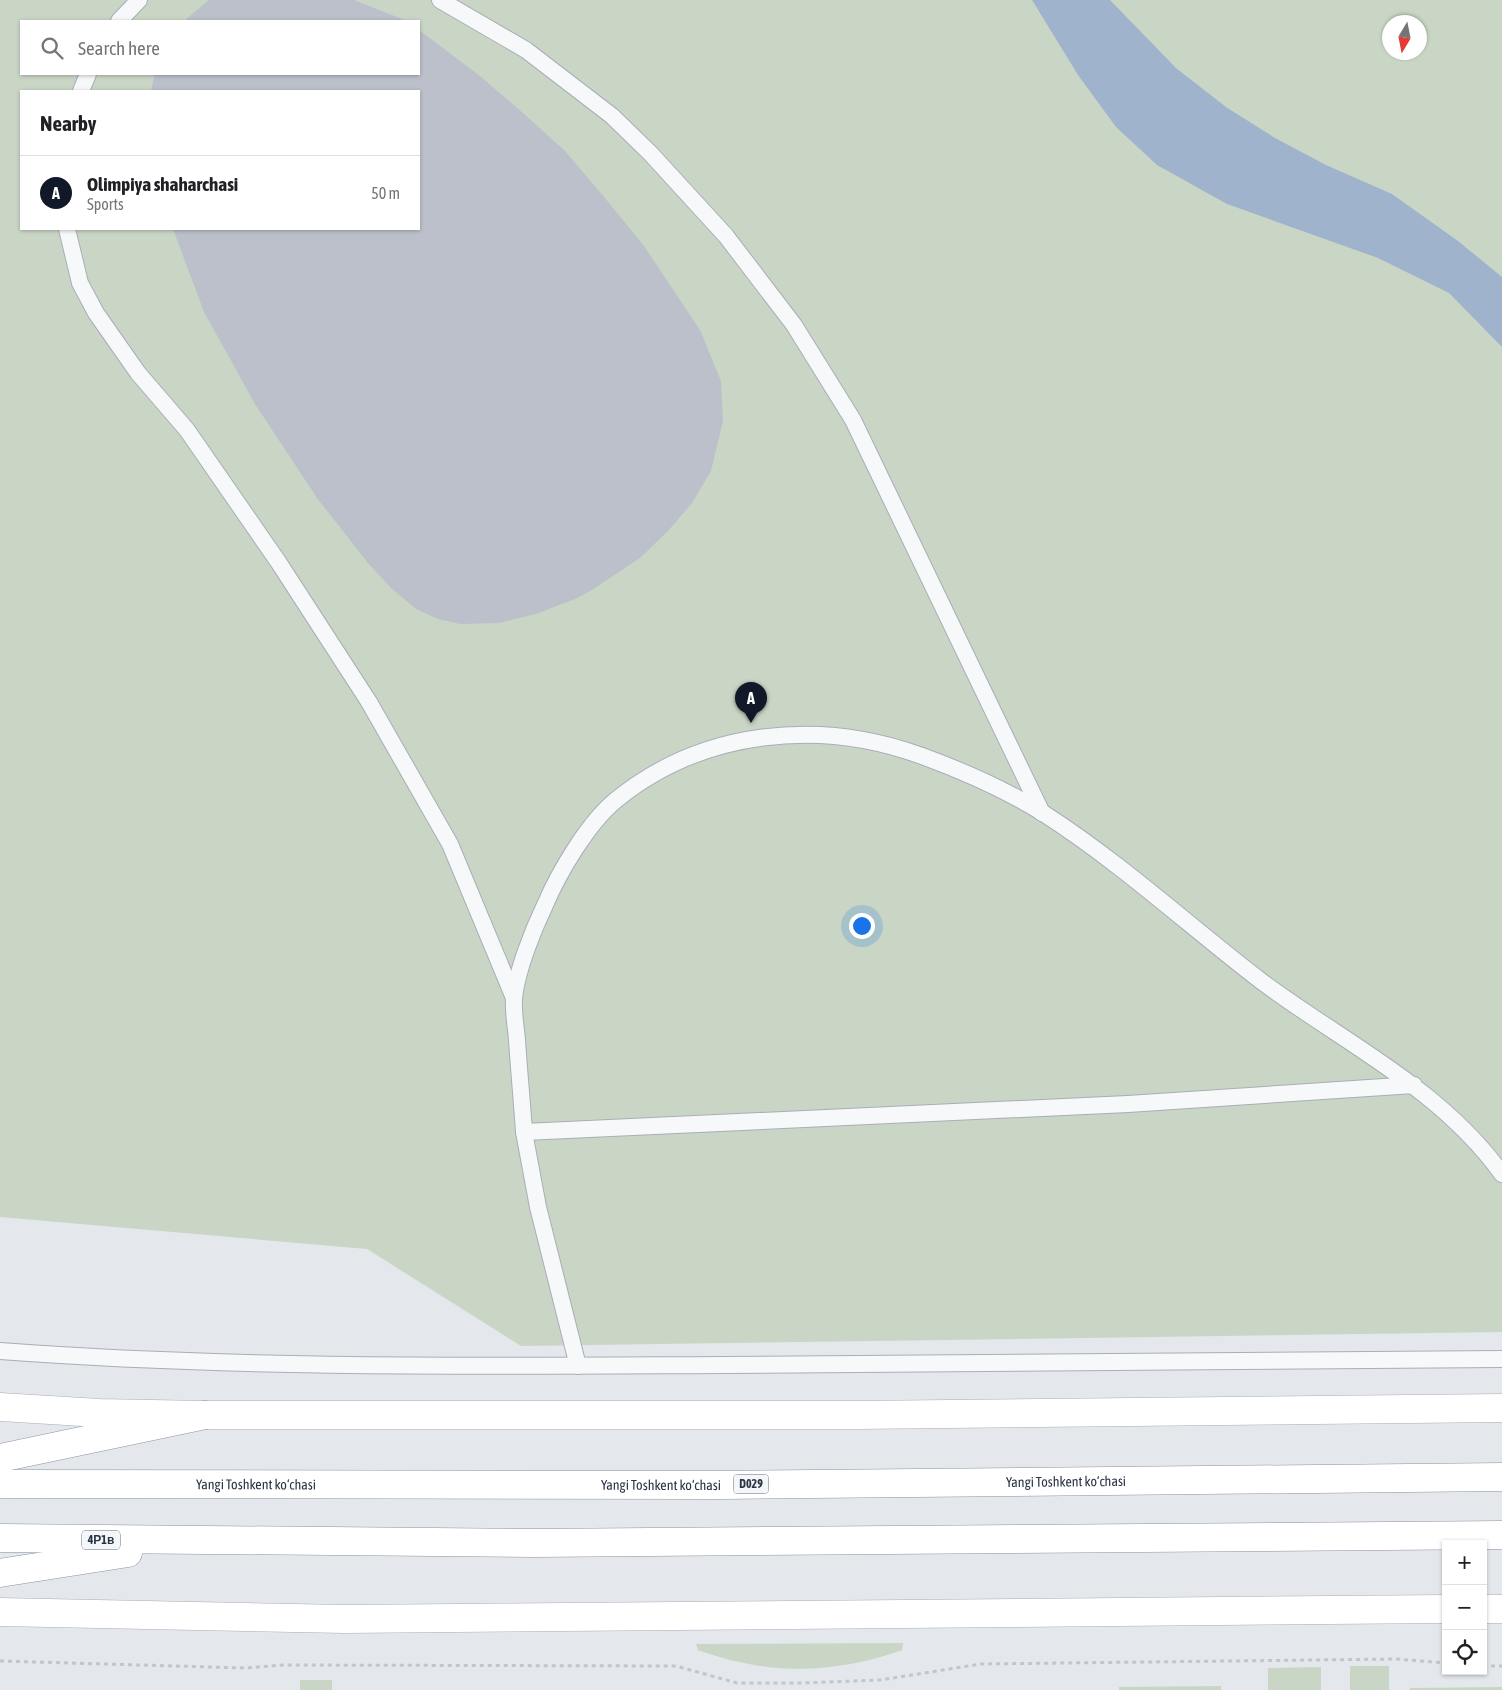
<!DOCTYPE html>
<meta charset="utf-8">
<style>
:root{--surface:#fff;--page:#f6f6f6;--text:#202124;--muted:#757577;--line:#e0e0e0;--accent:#111827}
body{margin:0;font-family:"Asap Condensed",sans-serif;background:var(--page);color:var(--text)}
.controls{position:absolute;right:15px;bottom:15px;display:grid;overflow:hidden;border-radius:0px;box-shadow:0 1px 4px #0004}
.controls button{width:45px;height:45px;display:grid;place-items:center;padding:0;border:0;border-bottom:1px solid var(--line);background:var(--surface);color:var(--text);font:25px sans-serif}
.compass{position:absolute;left:1382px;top:15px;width:45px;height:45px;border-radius:50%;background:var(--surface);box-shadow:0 1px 4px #0004;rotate:190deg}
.you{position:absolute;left:861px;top:925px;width:18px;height:18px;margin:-12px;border:4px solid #fff;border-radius:50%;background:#1a73e8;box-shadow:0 0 0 8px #1a73e833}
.badge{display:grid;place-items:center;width:32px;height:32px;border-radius:50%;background:var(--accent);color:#fff;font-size:16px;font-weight:700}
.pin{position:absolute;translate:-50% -41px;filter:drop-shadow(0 1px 2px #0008)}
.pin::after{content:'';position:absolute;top:26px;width:18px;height:15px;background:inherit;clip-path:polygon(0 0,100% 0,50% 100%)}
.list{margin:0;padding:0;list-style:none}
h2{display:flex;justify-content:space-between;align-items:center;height:65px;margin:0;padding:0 20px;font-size:21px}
h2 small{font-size:16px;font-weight:400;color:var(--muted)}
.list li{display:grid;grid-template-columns:32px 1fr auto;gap:15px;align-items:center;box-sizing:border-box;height:75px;padding:0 20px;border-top:1px solid var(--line)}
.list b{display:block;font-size:19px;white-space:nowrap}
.list p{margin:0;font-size:16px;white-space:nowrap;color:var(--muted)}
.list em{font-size:16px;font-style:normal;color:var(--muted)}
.icon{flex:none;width:28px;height:28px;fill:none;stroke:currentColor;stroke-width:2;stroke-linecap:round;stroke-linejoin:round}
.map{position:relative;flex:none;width:1502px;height:1690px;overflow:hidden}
.search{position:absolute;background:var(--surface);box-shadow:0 1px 4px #0004;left:20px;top:20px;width:400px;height:55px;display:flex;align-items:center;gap:12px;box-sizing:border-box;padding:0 18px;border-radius:0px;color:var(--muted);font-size:19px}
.panel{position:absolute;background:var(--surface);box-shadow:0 1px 4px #0004;left:20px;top:90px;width:400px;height:140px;border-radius:0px}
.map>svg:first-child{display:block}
</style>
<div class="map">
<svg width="1502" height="1690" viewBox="0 0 1502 1690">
<rect width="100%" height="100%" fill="#e4e7ec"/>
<g fill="#c9d6c5" fill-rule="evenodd">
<path d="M0,0H1502V1332L521,1346L367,1249L0,1217ZM21,21H419V74H21ZM1390,22H1420V52H1390ZM21,91H419V229H21Z"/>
<path d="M903,1643L902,1650C832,1675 767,1675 698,1650L696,1644Z"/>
<rect x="1350" y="1666" width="39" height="24"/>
<path d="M1321,1667V1690H1268V1668Z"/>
<rect x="300" y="1680" width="32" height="10"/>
<path d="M1221,1686V1690H1119V1687Z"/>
<path d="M1502,1687V1690H1410V1688Z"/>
</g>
<path fill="#9fb4cc" d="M1032,0H1110L1176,68L1226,107L1275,138L1326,165L1392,194L1458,241L1502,277V347L1449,293L1378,258L1227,204L1157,165L1116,127L1078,75Z"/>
<g fill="#bbc0ca">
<path d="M209,0H354L407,21H184Z"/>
<path d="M419,30L480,76L523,113L565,151L605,198L644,246L700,330L721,381L723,421L711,471L692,503L668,531L640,558L592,590L575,599L536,614L499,623L460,624L438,619L416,609L391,588L368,563L317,498L255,404L204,312L173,229H419V91H151L155,74H419Z"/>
</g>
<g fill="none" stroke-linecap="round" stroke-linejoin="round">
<defs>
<g id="service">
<path d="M440,0L526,50L612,116L651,154L726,236L794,325L853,420L1042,813"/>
<path d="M119,21L139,0"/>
<path d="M81,91L88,74"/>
<path d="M67,229L80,283L96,313L138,373L187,430L279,563L369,702L450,844L514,998"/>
<path d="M1414,1085L1128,1104L524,1132C522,1101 519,1071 517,1040C516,1027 513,1012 514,998C517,970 533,930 545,905C559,872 588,823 616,800C702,730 819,718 922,756C963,771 1006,790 1043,813C1121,863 1188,925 1261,981C1344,1043 1440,1088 1502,1174"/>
<path d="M524,1132L538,1207L578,1366"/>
<path d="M0,1351C241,1369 483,1366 724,1365C984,1363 1243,1361 1502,1359"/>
</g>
<g id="secondary">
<path d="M0,1407L99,1413L205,1415H856L1502,1408"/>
<path d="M1483,1609H1502"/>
<path d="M0,1612L345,1619L1446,1609"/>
</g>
<g id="trunk">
<path d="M0,1458L205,1415"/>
<path id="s1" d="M0,1484L724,1485L1502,1477"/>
<path d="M0,1538L535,1543L1502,1535"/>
<path d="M0,1573L128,1553"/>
</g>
</defs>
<use href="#service" stroke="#a9aeb7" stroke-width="18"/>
<use href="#secondary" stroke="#a9aeb7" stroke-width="29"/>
<use href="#trunk" stroke="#8b94a3" stroke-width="29"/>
<g stroke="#c2c5cb" stroke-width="3" stroke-dasharray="4 4" stroke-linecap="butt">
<path d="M0,1661L245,1668L283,1665L676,1666L737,1683H802L880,1680L981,1664L1396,1659L1446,1663"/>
<path d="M1483,1666H1502"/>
</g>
<use href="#service" stroke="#f7f8fa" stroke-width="16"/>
<use href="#secondary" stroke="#fff" stroke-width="28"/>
<use href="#trunk" stroke="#fff" stroke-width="28"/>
</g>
<g text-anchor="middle" stroke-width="4.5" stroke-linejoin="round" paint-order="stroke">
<g fill="#f4f6f9" stroke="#676e7b" stroke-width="1">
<rect x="733.5" y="1474.5" width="35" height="19" rx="4"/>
<rect x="82" y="1530.5" width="38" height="19" rx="4"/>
</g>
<g font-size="12" font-weight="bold" fill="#2b3445">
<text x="751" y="1488">D029</text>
<text x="101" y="1544">4Р1в</text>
</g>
<g font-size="14" fill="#2b3445" stroke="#f4f6f9">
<text dy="5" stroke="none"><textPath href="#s1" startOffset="1066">Yangi Toshkent ko‘chasi</textPath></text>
<text dy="5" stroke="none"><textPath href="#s1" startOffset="256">Yangi Toshkent ko‘chasi</textPath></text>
<text dy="5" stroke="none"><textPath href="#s1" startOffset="661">Yangi Toshkent ko‘chasi</textPath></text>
</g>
</g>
</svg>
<div class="controls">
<button>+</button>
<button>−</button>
<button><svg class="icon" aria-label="locate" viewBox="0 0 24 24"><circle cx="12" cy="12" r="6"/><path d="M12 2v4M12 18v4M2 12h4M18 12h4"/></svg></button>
</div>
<svg class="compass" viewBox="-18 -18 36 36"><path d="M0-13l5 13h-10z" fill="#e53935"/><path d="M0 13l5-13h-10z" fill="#757577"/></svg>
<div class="you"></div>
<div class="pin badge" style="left:751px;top:723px">A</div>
<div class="search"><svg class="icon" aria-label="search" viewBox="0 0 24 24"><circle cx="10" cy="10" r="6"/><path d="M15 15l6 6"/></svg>Search here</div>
<section class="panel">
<h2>Nearby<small></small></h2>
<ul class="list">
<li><span class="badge">A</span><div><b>Olimpiya shaharchasi</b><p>Sports</p></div><em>50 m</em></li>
</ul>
</section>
</div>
